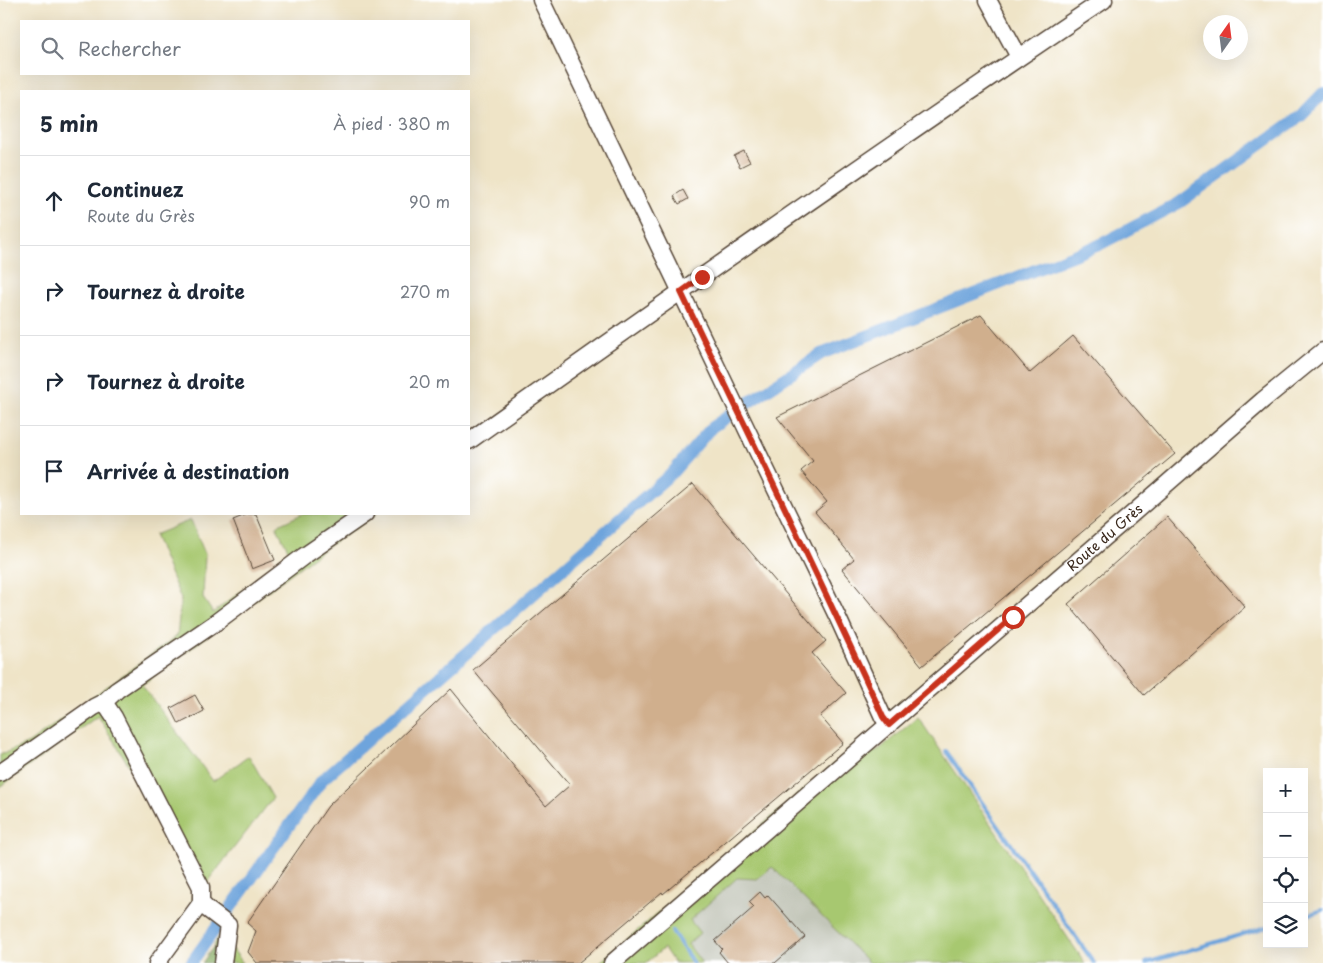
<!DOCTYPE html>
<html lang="fr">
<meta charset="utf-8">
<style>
:root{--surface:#fff;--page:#f2f2f3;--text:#1f2937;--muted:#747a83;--line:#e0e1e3}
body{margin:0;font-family:"Playpen Sans",sans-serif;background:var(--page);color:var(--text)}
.controls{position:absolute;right:15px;bottom:15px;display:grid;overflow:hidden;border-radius:0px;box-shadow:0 5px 20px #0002}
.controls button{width:45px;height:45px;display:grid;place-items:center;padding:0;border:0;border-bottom:1px solid var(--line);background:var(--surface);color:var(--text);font:25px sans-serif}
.compass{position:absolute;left:1203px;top:15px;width:45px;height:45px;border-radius:50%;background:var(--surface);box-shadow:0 5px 20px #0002;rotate:14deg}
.stop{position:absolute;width:15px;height:15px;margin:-11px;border:4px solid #c8321e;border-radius:50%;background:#fff}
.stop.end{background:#c8321e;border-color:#fff;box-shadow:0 1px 5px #0008}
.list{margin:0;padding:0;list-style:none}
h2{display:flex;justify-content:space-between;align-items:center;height:65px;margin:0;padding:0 20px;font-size:21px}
h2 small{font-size:16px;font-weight:400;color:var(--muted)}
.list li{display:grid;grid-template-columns:32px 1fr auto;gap:15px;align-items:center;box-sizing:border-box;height:90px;padding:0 20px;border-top:1px solid var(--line)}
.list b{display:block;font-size:19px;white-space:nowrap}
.list p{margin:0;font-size:16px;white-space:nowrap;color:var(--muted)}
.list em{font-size:16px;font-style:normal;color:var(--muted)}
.icon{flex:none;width:28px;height:28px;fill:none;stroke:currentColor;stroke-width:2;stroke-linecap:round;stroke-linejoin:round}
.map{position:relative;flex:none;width:1323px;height:963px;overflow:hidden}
.search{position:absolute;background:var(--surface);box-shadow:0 5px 20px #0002;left:20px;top:20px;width:450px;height:55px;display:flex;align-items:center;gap:12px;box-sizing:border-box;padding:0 18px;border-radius:0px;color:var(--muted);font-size:19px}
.panel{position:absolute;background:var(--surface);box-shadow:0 5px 20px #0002;left:20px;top:90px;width:450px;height:425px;border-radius:0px}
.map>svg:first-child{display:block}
</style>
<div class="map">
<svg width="1323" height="963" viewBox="0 0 1323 963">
<rect width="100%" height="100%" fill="#fff"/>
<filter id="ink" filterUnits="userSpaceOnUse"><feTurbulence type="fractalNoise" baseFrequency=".02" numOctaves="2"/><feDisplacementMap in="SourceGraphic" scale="10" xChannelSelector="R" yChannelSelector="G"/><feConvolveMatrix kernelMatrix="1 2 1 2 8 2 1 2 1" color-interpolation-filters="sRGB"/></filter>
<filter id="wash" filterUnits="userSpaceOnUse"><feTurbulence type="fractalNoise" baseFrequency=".0096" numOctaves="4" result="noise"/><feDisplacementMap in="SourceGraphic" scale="20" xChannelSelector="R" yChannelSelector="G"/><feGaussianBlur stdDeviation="1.12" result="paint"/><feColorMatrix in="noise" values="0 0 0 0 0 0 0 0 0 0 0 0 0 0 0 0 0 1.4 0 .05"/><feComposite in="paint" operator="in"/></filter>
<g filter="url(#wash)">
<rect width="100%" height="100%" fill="#efe4c7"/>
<path fill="#c3c6b9" d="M772,867L869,963H702L688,943L700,933L690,920L737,878L757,879Z"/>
<g fill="#a7c870" stroke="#717947">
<path d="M302,514H377L324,549L142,685L213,781L249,756L273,798L216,871L191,907L195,888L125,759L98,716L0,787V755L29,743L177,636L181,599L154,535L191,520L205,554L203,598L213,613L290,553L276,526Z"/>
<path d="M918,717L1085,963H869L772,867L757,879L737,878L690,920L700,933L688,944L702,963H674L664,948L646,963H599L860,742L876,752Z"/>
<path d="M230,917L232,948L243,963H215L214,946Z"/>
</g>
<path fill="#85ac62" stroke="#606b40" d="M214,946L215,963H202Z"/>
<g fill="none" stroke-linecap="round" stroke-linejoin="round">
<g stroke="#6ea4dc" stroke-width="4">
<path d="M946,751L1094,963"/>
<path d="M1304,916L1323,910"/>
<path d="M672,931L693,963"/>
<path d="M1146,963L1267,927"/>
</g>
<path stroke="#6ea4dc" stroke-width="12" d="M191,963L322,780L672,473L712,427L821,354L1099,245L1179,203L1301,116L1323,93"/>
</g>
<g id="blocks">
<g fill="#d0af8d">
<path d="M744,151L750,162L740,167L734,156Z"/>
<path d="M683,190L688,199L679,204L674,196Z"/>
<path d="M981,315L1030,373L1073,336L1175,454L922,666L842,569L854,559L815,512L827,502L801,471L813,461L777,417Z"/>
<path d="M693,484L826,641L812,653L846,693L820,716L843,743L663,894L662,892L578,963H257L248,952L256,931L247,923L328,806L451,689L546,806L570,785L473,670Z"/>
<path d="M248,514H256L275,560L252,569L233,520Z"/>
<path d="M1167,517L1245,607L1144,695L1068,604Z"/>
<path d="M195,695L204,711L179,724L171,708Z"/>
<path d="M760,892L765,898L768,895L805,937L775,963H728L719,952L722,949L715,941L754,907L749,902Z"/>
</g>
</g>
</g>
<g filter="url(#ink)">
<use href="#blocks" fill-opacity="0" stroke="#564637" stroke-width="1"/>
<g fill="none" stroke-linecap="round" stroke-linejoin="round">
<defs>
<g id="minor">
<path d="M541,0L748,432L838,618L883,717L889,725"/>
<path d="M988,0L1019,57"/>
<path d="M469,441C679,292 890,144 1104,0"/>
<path d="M104,702L114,717L201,887V903L207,909L228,925L223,963"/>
<path d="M0,773L94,707L104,702L117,690L215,623L304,556L365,514"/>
<path d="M157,963L201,903"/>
<path id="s1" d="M612,963L1131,515L1263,400L1323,351"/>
</g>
</defs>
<use href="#minor" stroke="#564637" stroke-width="19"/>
<use href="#minor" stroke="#fff" stroke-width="16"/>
</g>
</g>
<g fill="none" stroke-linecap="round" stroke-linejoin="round" filter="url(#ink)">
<path stroke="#c8321e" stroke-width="6" d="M702,277L681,292C748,433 818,574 883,717L889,725L1013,617"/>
</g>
<g text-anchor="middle" stroke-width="4.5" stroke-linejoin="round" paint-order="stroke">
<g font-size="14" fill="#3b2a1e" stroke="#fff">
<text dy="5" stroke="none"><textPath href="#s1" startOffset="651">Route du Grès</textPath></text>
</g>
</g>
</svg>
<div class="controls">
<button>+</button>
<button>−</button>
<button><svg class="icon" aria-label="locate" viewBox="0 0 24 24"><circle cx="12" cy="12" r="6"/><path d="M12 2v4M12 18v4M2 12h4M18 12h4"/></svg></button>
<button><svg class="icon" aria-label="layers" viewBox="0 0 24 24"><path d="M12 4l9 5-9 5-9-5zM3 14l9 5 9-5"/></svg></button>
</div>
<svg class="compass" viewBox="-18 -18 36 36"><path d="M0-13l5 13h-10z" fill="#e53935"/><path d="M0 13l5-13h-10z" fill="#747a83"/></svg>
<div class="stop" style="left:1013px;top:617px"></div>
<div class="stop end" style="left:702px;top:277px"></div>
<div class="search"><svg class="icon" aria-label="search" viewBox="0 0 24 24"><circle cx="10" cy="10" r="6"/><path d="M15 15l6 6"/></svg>Rechercher</div>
<section class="panel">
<h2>5 min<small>À pied · 380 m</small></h2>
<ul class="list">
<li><svg class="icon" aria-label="ahead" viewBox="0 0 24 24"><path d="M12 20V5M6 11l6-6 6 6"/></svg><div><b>Continuez</b><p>Route du Grès</p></div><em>90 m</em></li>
<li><svg class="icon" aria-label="right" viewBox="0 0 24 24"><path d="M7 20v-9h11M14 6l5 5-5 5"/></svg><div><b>Tournez à droite</b></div><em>270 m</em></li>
<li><svg class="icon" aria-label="right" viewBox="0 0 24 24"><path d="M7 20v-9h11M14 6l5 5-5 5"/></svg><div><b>Tournez à droite</b></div><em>20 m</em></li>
<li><svg class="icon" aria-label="arrive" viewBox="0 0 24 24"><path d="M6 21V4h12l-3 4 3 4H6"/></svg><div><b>Arrivée à destination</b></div></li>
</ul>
</section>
</div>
